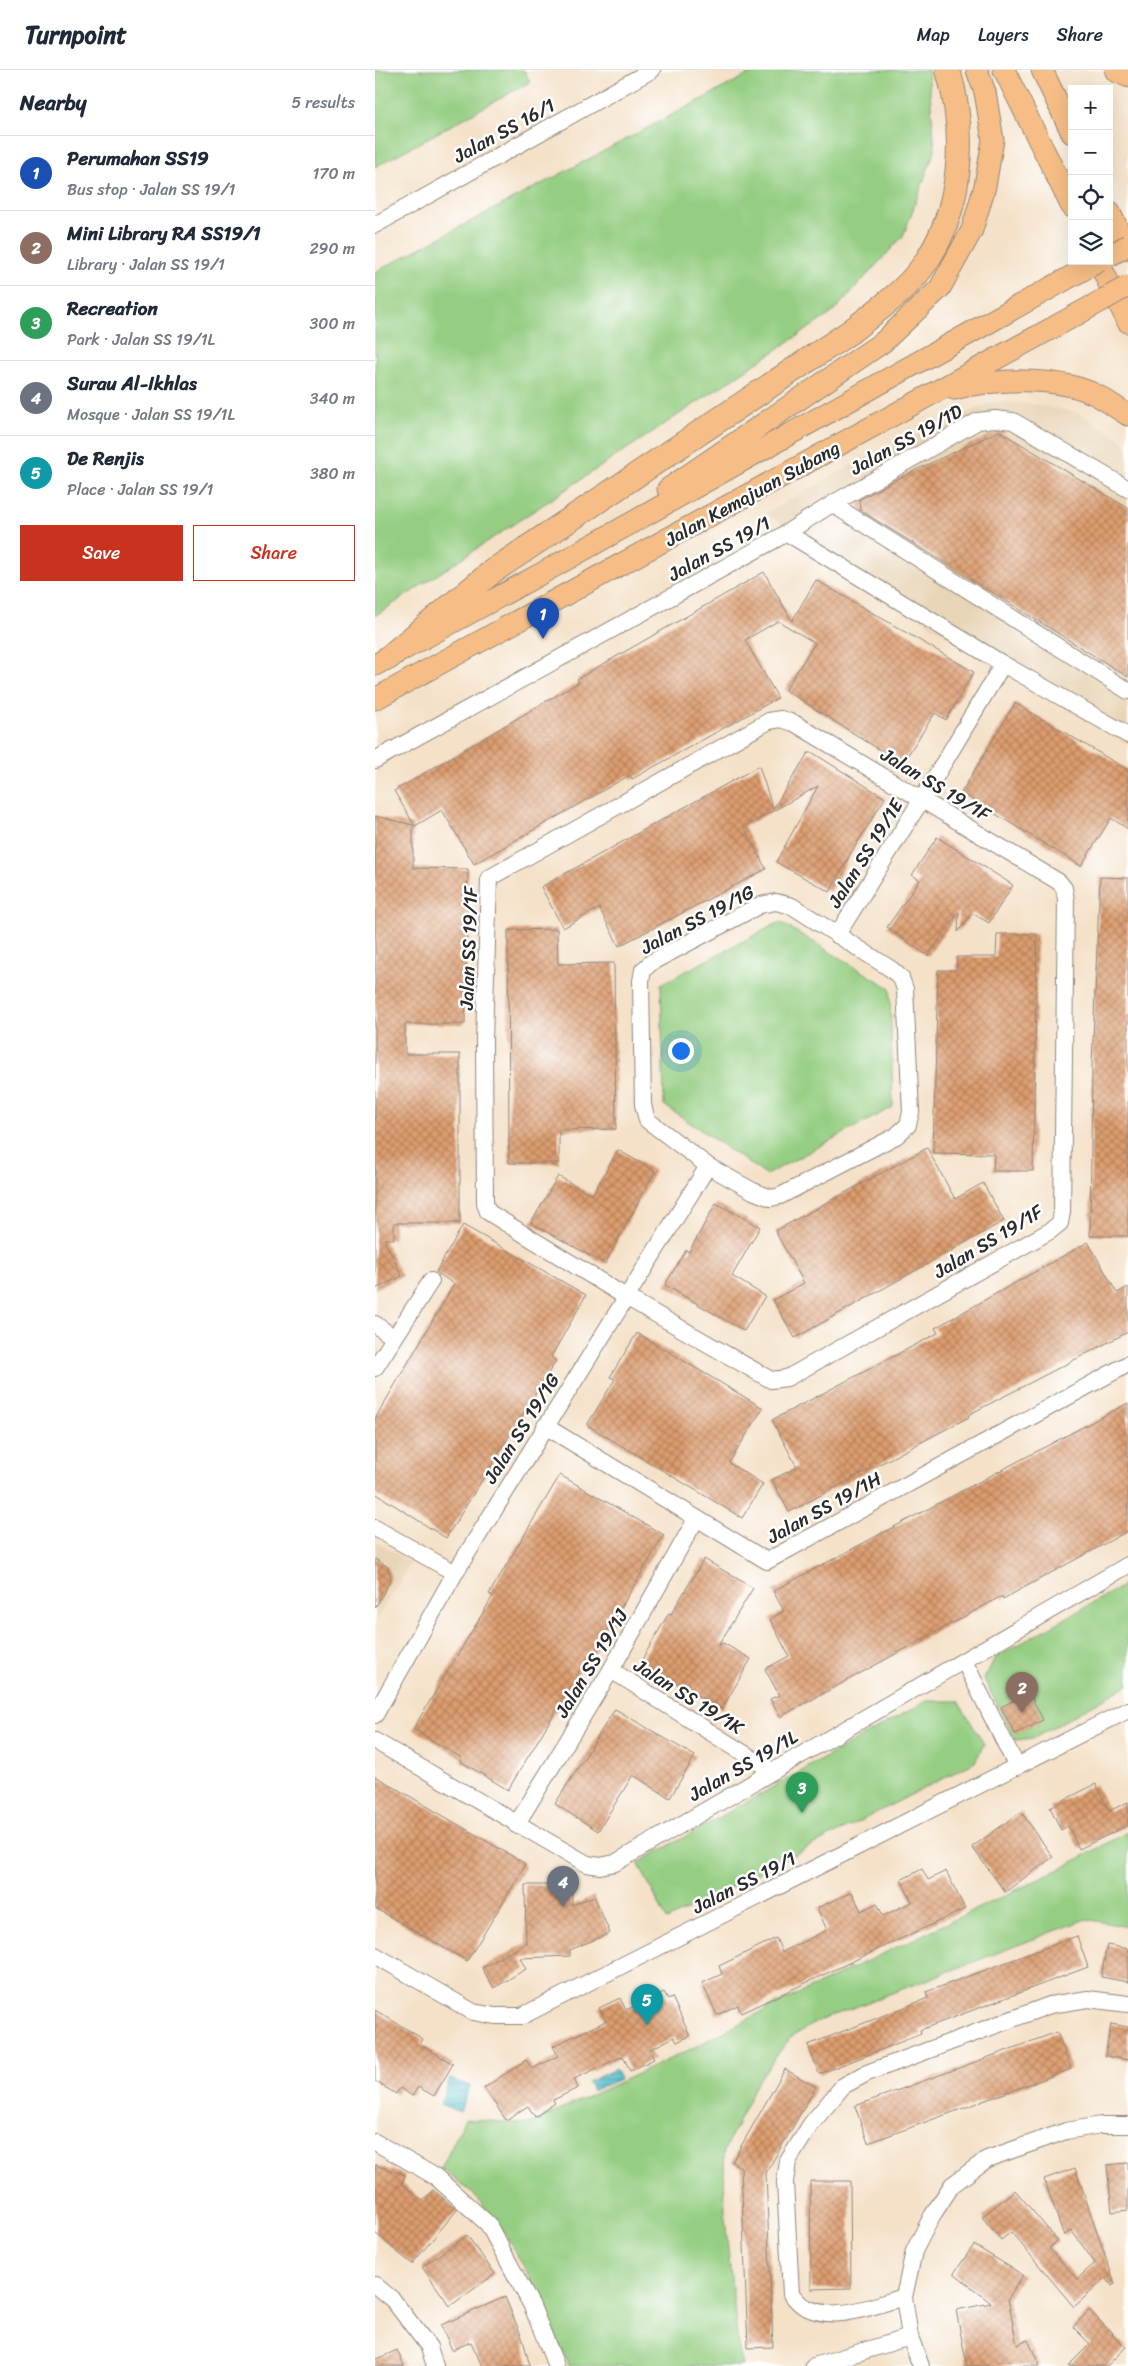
<!DOCTYPE html>
<meta charset="utf-8">
<style>
:root{--surface:#fff;--page:#f2f2f3;--text:#1f2937;--muted:#747a83;--line:#e0e1e3;--accent:#c8321e}
body{margin:0;font-family:Sriracha,sans-serif;background:var(--page);color:var(--text)}
.controls{position:absolute;right:15px;top:15px;display:grid;overflow:hidden;border-radius:0px;box-shadow:0 5px 20px #0002}
.controls button{width:45px;height:45px;display:grid;place-items:center;padding:0;border:0;border-bottom:1px solid var(--line);background:var(--surface);color:var(--text);font:25px sans-serif}
.you{position:absolute;left:305px;top:980px;width:18px;height:18px;margin:-12px;border:4px solid #fff;border-radius:50%;background:#1a73e8;box-shadow:0 0 0 8px #1a73e833}
.badge{display:grid;place-items:center;width:32px;height:32px;border-radius:50%;background:var(--accent);color:#fff;font-size:16px;font-weight:700}
.pin{position:absolute;translate:-50% -41px;filter:drop-shadow(0 1px 2px #0008)}
.pin::after{content:'';position:absolute;top:26px;width:18px;height:15px;background:inherit;clip-path:polygon(0 0,100% 0,50% 100%)}
.list{margin:0;padding:0;list-style:none}
h2{display:flex;justify-content:space-between;align-items:center;height:65px;margin:0;padding:0 20px;font-size:21px}
h2 small{font-size:16px;font-weight:400;color:var(--muted)}
.list li{display:grid;grid-template-columns:32px 1fr auto;gap:15px;align-items:center;box-sizing:border-box;height:75px;padding:0 20px;border-top:1px solid var(--line)}
.list b{display:block;font-size:19px;white-space:nowrap}
.list p{margin:0;font-size:16px;white-space:nowrap;color:var(--muted)}
.list em{font-size:16px;font-style:normal;color:var(--muted)}
.actions{display:flex;gap:10px;padding:15px 20px}
.actions a{flex:1;padding:11px 0;border:1px solid var(--accent);border-radius:0px;text-align:center;font-size:18px;color:var(--accent)}
.actions .main{background:var(--accent);color:#fff}
.icon{flex:none;width:28px;height:28px;fill:none;stroke:currentColor;stroke-width:2;stroke-linecap:round;stroke-linejoin:round}
.map{position:relative;flex:none;width:753px;height:2296px;overflow:hidden}
header{display:flex;align-items:center;gap:30px;box-sizing:border-box;height:70px;padding:0 25px;background:var(--surface);border-bottom:1px solid var(--line)}
header strong{font-size:24px}
nav{display:flex;gap:28px;margin-inline-start:auto;font-size:18px}
main{display:flex}
aside{flex:1;background:var(--surface)}
.map>svg:first-child{display:block}
</style>
<header>
<strong>Turnpoint</strong>
<nav><a>Map</a><a>Layers</a><a>Share</a></nav>
</header>
<main>
<aside>
<h2>Nearby<small>5 results</small></h2>
<ul class="list">
<li><span class="badge" style="background:#1a4fb4">1</span><div><b>Perumahan SS19</b><p>Bus stop · Jalan SS 19/1</p></div><em>170 m</em></li>
<li><span class="badge" style="background:#8d6e63">2</span><div><b>Mini Library RA SS19/1</b><p>Library · Jalan SS 19/1</p></div><em>290 m</em></li>
<li><span class="badge" style="background:#2e9e5b">3</span><div><b>Recreation</b><p>Park · Jalan SS 19/1L</p></div><em>300 m</em></li>
<li><span class="badge" style="background:#6b7280">4</span><div><b>Surau Al-Ikhlas</b><p>Mosque · Jalan SS 19/1L</p></div><em>340 m</em></li>
<li><span class="badge" style="background:#0f9aa8">5</span><div><b>De Renjis</b><p>Place · Jalan SS 19/1</p></div><em>380 m</em></li>
</ul>
<div class="actions"><a class="main">Save</a><a>Share</a></div>
</aside>
<div class="map">
<svg width="753" height="2296" viewBox="0 0 753 2296">
<defs>
<pattern id="water-rules" width="6" height="5" patternUnits="userSpaceOnUse" patternTransform="scale(1.25)"><rect width="6" height="5" fill="#4fbcc9"/><path d="M0 2.5h6" fill="none" stroke="#4299a3"/></pattern>
<pattern id="building-cross-hatch" width="8" height="8" patternUnits="userSpaceOnUse" patternTransform="scale(1.25)"><rect width="8" height="8" fill="#dd9d70"/><path d="M0 0l8 8M0 8l8-8" fill="none" stroke="#b3805c"/></pattern>
</defs>
<rect width="100%" height="100%" fill="#fff"/>
<filter id="ink" filterUnits="userSpaceOnUse"><feTurbulence type="fractalNoise" baseFrequency=".02" numOctaves="2"/><feDisplacementMap in="SourceGraphic" scale="10" xChannelSelector="R" yChannelSelector="G"/><feConvolveMatrix kernelMatrix="1 2 1 2 8 2 1 2 1" color-interpolation-filters="sRGB"/></filter>
<filter id="wash" filterUnits="userSpaceOnUse"><feTurbulence type="fractalNoise" baseFrequency=".0096" numOctaves="4" result="noise"/><feDisplacementMap in="SourceGraphic" scale="20" xChannelSelector="R" yChannelSelector="G"/><feGaussianBlur stdDeviation="1.12" result="paint"/><feColorMatrix in="noise" values="0 0 0 0 0 0 0 0 0 0 0 0 0 0 0 0 0 1.4 0 .05"/><feComposite in="paint" operator="in"/></filter>
<g filter="url(#wash)">
<rect width="100%" height="100%" fill="#f4e1c8"/>
<g fill="#e8d5b7">
<path d="M617,332L656,334L704,343L749,371L753,378V674L618,597L391,443L482,392Z"/>
<path d="M0,1471L36,1493L0,1551Z"/>
</g>
<g fill="#95ce82" stroke="#607c56">
<path d="M0,0H149L155,12L0,97Z"/>
<path d="M382,0H553L560,80L528,166L457,243L0,546V202Z"/>
<path d="M405,852L515,918L518,1037L391,1105L289,1035L286,914Z"/>
<path d="M753,1513V1615L659,1668L640,1670L609,1609L620,1588Z"/>
<path d="M551,1631H583L609,1674L600,1692L292,1850L263,1793Z"/>
<path d="M753,1762V1857L711,1849L441,1952L415,1968L382,2012L349,2081L350,2148L363,2276L368,2296H194C168,2238 144,2172 99,2125C90,2115 77,2107 66,2099L90,2049L153,2054L159,2052L316,1979L392,1939L685,1799Z"/>
</g>
<g fill="url(#water-rules)" stroke="#3d747a">
<path d="M240,1999L245,2009L217,2021L213,2012Z"/>
<path d="M75,2009L95,2016L85,2042L65,2034Z"/>
</g>
<g id="blocks">
<g fill="url(#building-cross-hatch)">
<path d="M624,361L753,438V607L485,440L484,430L524,408Z"/>
<path d="M389,502L417,551L441,510L599,602L571,650L560,643L527,694L410,620L440,573L403,551L370,570L403,628L257,709L255,705L99,794L67,740L40,756L19,721L204,612L202,609Z"/>
<path d="M640,633L753,700V759L736,748L706,796L586,723Z"/>
<path d="M433,683H438L510,728L476,783L455,822L401,792L443,716L369,757L391,799L244,876L224,838L188,858L166,817L384,696L398,739Z"/>
<path d="M0,746L38,755V798L93,799L90,954H30V984H85V1153H19V1169H9L27,1206L0,1219Z"/>
<path d="M562,767L638,815L614,853L597,843L583,862L584,842L553,886L512,857L545,810L537,805Z"/>
<path d="M725,807L753,808V1166H715L717,994Z"/>
<path d="M182,859L183,894L239,893L241,1059L184,1060V1093H134L133,860Z"/>
<path d="M622,864H662L658,1101H618L619,1084L558,1083L563,900H582V887H621Z"/>
<path d="M552,1078L580,1129L608,1113L629,1151L420,1268L398,1230L429,1213L400,1161Z"/>
<path d="M243,1080L280,1101L230,1194L156,1153L183,1106L217,1125Z"/>
<path d="M341,1133L385,1157L357,1206L390,1226L369,1261L290,1215L311,1180L314,1182Z"/>
<path d="M88,1155L211,1225L176,1287L181,1291L71,1468L0,1423V1349L79,1214L61,1202Z"/>
<path d="M713,1172L742,1223L753,1217V1262L593,1345L594,1347L414,1442L397,1410L422,1397L397,1350L563,1263L560,1258Z"/>
<path d="M262,1263L388,1338L354,1393L388,1414L367,1448L212,1355L240,1309L235,1307Z"/>
<path d="M753,1333V1461L628,1529L627,1526L405,1647L395,1629L404,1625L390,1599L414,1586L395,1549L409,1541L398,1521Z"/>
<path d="M185,1405L289,1465L218,1585L215,1584L133,1720L85,1691L87,1688L38,1659L118,1526L114,1524Z"/>
<path d="M0,1489L13,1497L16,1509L0,1538Z"/>
<path d="M329,1489L378,1518L343,1576L348,1573L376,1589L347,1639L265,1593L294,1543L296,1544Z"/>
<path d="M654,1622L668,1650L640,1664L626,1637Z"/>
<path d="M240,1639L320,1686L295,1728L258,1705L223,1761L180,1734Z"/>
<path d="M0,1706L149,1793V1798L92,1891L0,1838Z"/>
<path d="M721,1714L734,1741L753,1732V1755L704,1779L693,1756L686,1760L675,1737Z"/>
<path d="M646,1742L678,1787L630,1822L597,1777Z"/>
<path d="M547,1799L553,1810L571,1801L590,1839L366,1943L363,1935L342,1945L327,1913L347,1904L344,1896L401,1868L407,1882L452,1860L442,1838L477,1822L486,1841L502,1833L508,1846L537,1832L526,1810Z"/>
<path d="M150,1815H197V1835L219,1826L235,1863L195,1880V1886L145,1888L151,1899L119,1918L107,1898L151,1873Z"/>
<path d="M702,1866L713,1897L545,1960L546,1964L444,2004L433,1975L553,1928L551,1922Z"/>
<path d="M732,1875L753,1879V1912L726,1907Z"/>
<path d="M289,1922L293,1929L297,1927L315,1966L302,1972L299,1967L274,1980L279,1989L255,2001L248,1986L199,2009L203,2018L178,2030L180,2033L160,2047L153,2036L131,2050L109,2018L151,1990L157,1999L183,1986L178,1976L231,1951L224,1938L245,1928L251,1940Z"/>
<path d="M0,1940L48,1969L45,1974L78,1994L59,2026L43,2017L37,2026L25,2018L21,2024L0,2011Z"/>
<path d="M736,1954L753,1957V1990L730,1986Z"/>
<path d="M682,1962L696,1999L493,2073L480,2036Z"/>
<path d="M410,1999L441,2017L391,2103L398,2277L373,2278L366,2097L357,2092Z"/>
<path d="M753,2093V2140L737,2142L732,2095Z"/>
<path d="M0,2095L30,2105L27,2114L48,2131L58,2120L82,2140L37,2194L0,2163Z"/>
<path d="M700,2098L740,2214L737,2216L731,2208L699,2237L636,2162L626,2170L607,2147L640,2120L683,2171L674,2178L702,2209L720,2193L696,2160L689,2166L669,2109Z"/>
<path d="M435,2111H475L476,2218L436,2219Z"/>
<path d="M92,2165L120,2204L75,2236L47,2197Z"/>
<path d="M599,2175L648,2205L633,2229L642,2275L653,2270L665,2296H592L581,2240L616,2233L579,2203Z"/>
<path d="M130,2227L148,2270L155,2296H107L96,2272L77,2280L66,2255Z"/>
<path d="M714,2240L751,2277L732,2296H693L715,2274L698,2257Z"/>
<path d="M22,2280L29,2296H0V2290Z"/>
</g>
</g>
</g>
<g filter="url(#ink)">
<use href="#blocks" fill-opacity="0" stroke="#90867a" stroke-width="1"/>
<g fill="none" stroke-linecap="round" stroke-linejoin="round">
<defs>
<g id="minor">
<path d="M0,155L277,0"/>
<path d="M457,434L753,621"/>
<path d="M412,463L628,594L753,665"/>
<path d="M406,649L419,653L684,812L689,818L691,830L687,1142L685,1153L675,1161L412,1308L396,1310L251,1227L113,1142L110,1133L109,971L114,808L394,651Z"/>
<path d="M0,690L403,468L457,434L603,351L620,349L638,351L753,419"/>
<path d="M401,832L417,836L516,899L526,908L530,919L536,1042L533,1055L521,1066L405,1126L396,1128L378,1121L333,1096L272,1050L268,1035L266,911L268,900L277,892L385,835Z"/>
<path d="M462,865L547,729L628,594"/>
<path d="M0,1254L19,1268"/>
<path d="M0,1298L56,1211"/>
<path d="M170,1356L392,1491L753,1294"/>
<path d="M0,1458L80,1503"/>
<path d="M589,1591L642,1697"/>
<path d="M236,1600L397,1701"/>
<path d="M0,1645L80,1503L333,1096"/>
<path d="M0,1671L212,1794L225,1796L240,1793L753,1495"/>
<path d="M141,1755L236,1600L321,1449"/>
<path d="M0,1885L98,1942L120,1946H147L753,1640"/>
<path d="M0,2072L61,2107L113,2154L157,2236L181,2296"/>
<path d="M0,2215L18,2230L54,2277L60,2296"/>
<path d="M529,2227C500,2235 461,2253 430,2237C425,2235 420,2228 416,2224L410,2112L413,2091L436,2054L468,2016L492,2003L675,1935L713,1929L753,1934"/>
<path d="M439,2296L535,2267"/>
<path d="M546,2296L535,2267L529,2227L539,2181L557,2146L577,2115L612,2089L691,2061L726,2055H753"/>
</g>
<g id="major">
<path d="M629,0L697,137"/>
<path d="M667,0L697,63"/>
<path d="M734,141L753,180"/>
<path d="M723,191L753,252"/>
<path d="M579,319C619,309 679,306 717,323C729,328 741,338 753,345"/>
<path d="M293,419L508,272L565,218L597,160L610,116L618,70L610,22L602,0"/>
<path d="M0,595L169,502L686,212"/>
<path d="M0,629L701,245"/>
</g>
<g id="highway">
<path d="M742,0L753,5"/>
<path d="M13,588L118,501L475,262C500,242 527,224 546,199C588,143 592,64 573,0"/>
</g>
</defs>
<use href="#minor" stroke="#90867a" stroke-width="18"/>
<use href="#major" stroke="#90867a" stroke-width="23"/>
<use href="#highway" stroke="#90867a" stroke-width="26"/>
<use href="#minor" stroke="#fff" stroke-width="16"/>
<use href="#major" stroke="#f6be86" stroke-width="21"/>
<use href="#highway" stroke="#f6be86" stroke-width="24"/>
<defs>
<g id="major-bridge">
<path d="M734,186L753,175"/>
<path d="M686,212L724,191"/>
<path d="M701,245L753,216"/>
</g>
</defs>
<use href="#major-bridge" stroke="#90867a" stroke-width="23" stroke-linecap="butt"/>
<use href="#major-bridge" stroke="#f6be86" stroke-width="21"/>
</g>
</g>
<g text-anchor="middle" stroke-width="5" stroke-linejoin="round" paint-order="stroke">
<g font-size="19" fill="#2b2b2b" stroke="#fff">
<text transform="translate(129 60) rotate(-29)" y="7">Jalan SS 16/1</text>
<text transform="translate(531 369) rotate(-29)" y="7">Jalan SS 19/1D</text>
<text transform="translate(377 423) rotate(-29)" y="7">Jalan Kemajuan Subang</text>
<text transform="translate(344 478) rotate(-29)" y="7">Jalan SS 19/1</text>
<text transform="translate(561 714) rotate(31)" y="7">Jalan SS 19/1F</text>
<text transform="translate(490 783) rotate(-58)" y="7">Jalan SS 19/1E</text>
<text transform="translate(322 849) rotate(-28)" y="7">Jalan SS 19/1G</text>
<text transform="translate(93 878) rotate(-88)" y="7">Jalan SS 19/1F</text>
<text transform="translate(613 1171) rotate(-31)" y="7">Jalan SS 19/1F</text>
<text transform="translate(146 1358) rotate(-58)" y="7">Jalan SS 19/1G</text>
<text transform="translate(449 1437) rotate(-29)" y="7">Jalan SS 19/1H</text>
<text transform="translate(216 1593) rotate(-59)" y="7">Jalan SS 19/1J</text>
<text transform="translate(314 1626) rotate(32)" y="7">Jalan SS 19/1K</text>
<text transform="translate(368 1695) rotate(-30)" y="7">Jalan SS 19/1L</text>
<text transform="translate(369 1812) rotate(-27)" y="7">Jalan SS 19/1</text>
</g>
</g>
</svg>
<div class="controls">
<button>+</button>
<button>−</button>
<button><svg class="icon" aria-label="locate" viewBox="0 0 24 24"><circle cx="12" cy="12" r="6"/><path d="M12 2v4M12 18v4M2 12h4M18 12h4"/></svg></button>
<button><svg class="icon" aria-label="layers" viewBox="0 0 24 24"><path d="M12 4l9 5-9 5-9-5zM3 14l9 5 9-5"/></svg></button>
</div>
<div class="you"></div>
<div class="pin badge" style="left:168px;top:569px;background:#1a4fb4">1</div>
<div class="pin badge" style="left:647px;top:1643px;background:#8d6e63">2</div>
<div class="pin badge" style="left:427px;top:1743px;background:#2e9e5b">3</div>
<div class="pin badge" style="left:188px;top:1837px;background:#6b7280">4</div>
<div class="pin badge" style="left:272px;top:1955px;background:#0f9aa8">5</div>
</div>
</main>
